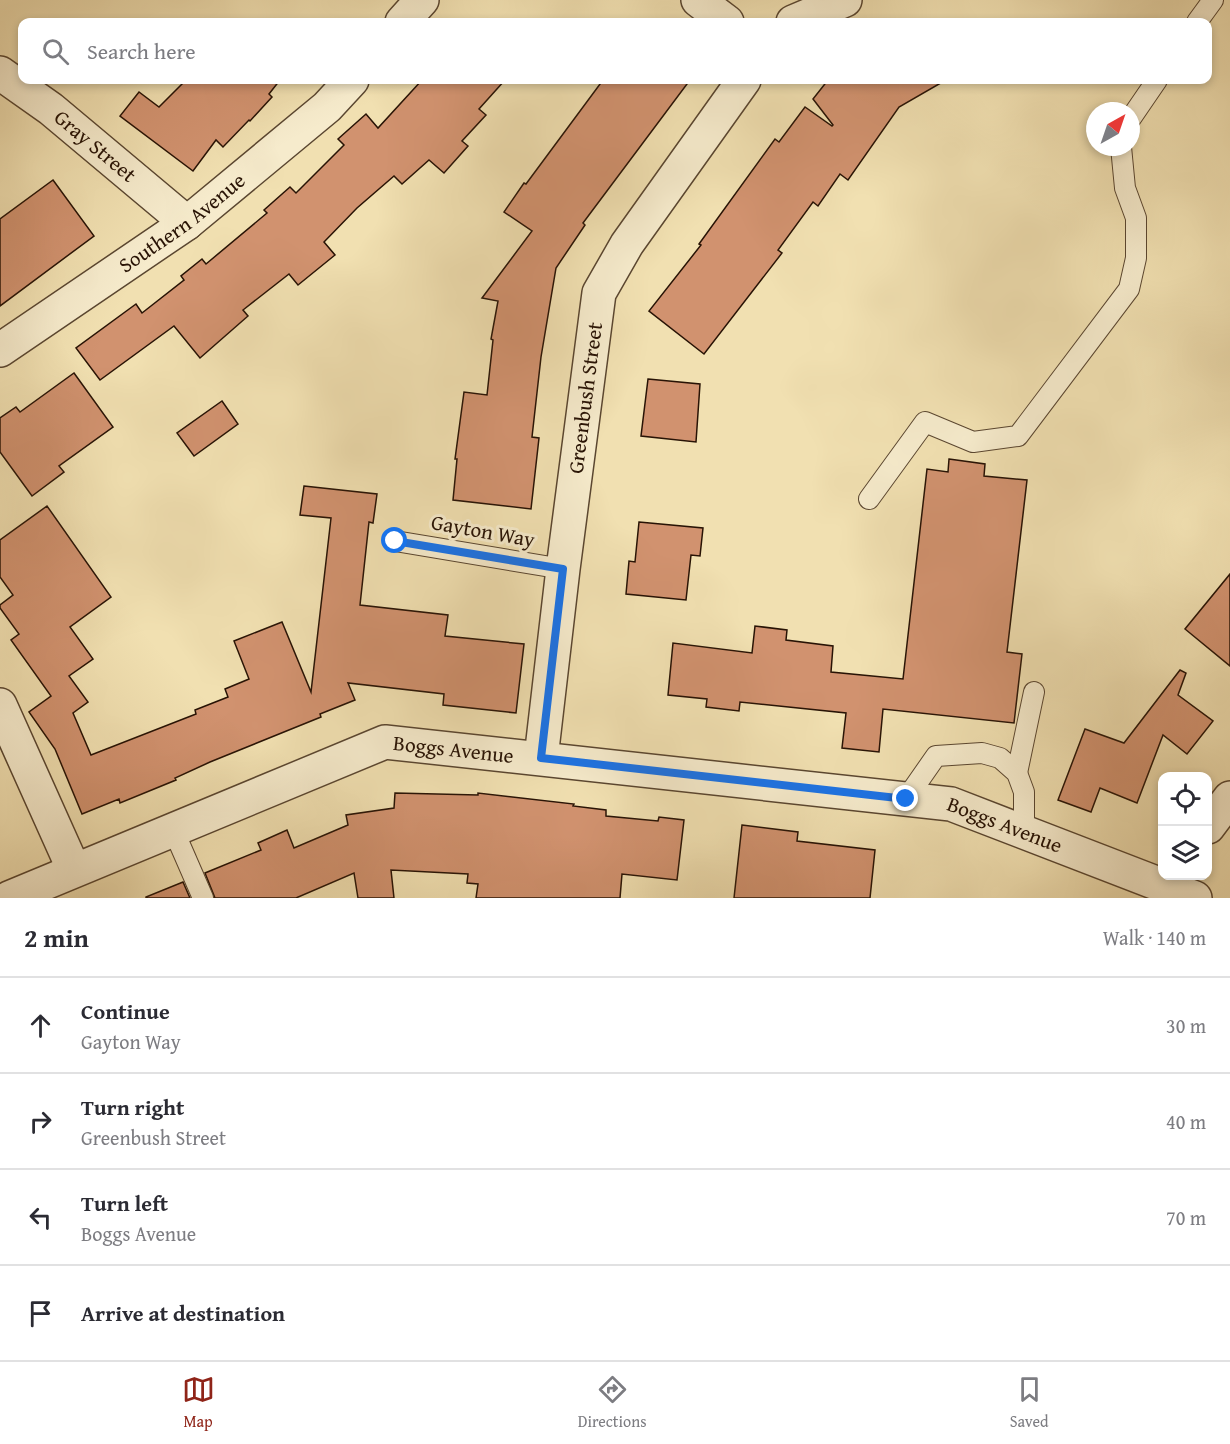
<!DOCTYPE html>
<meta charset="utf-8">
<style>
:root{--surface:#fff;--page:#f2f2f3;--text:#2b2b33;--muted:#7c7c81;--line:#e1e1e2;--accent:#8f2418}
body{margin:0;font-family:"Gentium Book Plus",serif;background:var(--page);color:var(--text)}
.controls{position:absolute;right:18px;bottom:18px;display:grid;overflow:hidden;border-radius:12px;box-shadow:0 3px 9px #0003}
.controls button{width:54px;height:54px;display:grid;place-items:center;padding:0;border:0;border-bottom:2px solid var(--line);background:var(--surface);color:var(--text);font:30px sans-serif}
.compass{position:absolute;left:1086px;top:102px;width:54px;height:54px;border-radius:50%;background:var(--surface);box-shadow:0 3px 9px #0003;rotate:40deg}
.stop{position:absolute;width:18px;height:18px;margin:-14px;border:4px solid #1a73e8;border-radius:50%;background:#fff}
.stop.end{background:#1a73e8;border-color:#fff;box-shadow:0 2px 6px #0008}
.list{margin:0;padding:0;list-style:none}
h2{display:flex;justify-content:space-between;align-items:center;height:78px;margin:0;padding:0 24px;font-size:26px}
h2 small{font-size:20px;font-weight:400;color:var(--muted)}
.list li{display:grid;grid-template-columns:39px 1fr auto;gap:18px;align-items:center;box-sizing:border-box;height:96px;padding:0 24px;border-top:2px solid var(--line)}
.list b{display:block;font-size:22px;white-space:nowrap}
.list p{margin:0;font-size:20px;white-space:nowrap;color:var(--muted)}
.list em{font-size:20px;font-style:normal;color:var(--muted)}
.icon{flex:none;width:33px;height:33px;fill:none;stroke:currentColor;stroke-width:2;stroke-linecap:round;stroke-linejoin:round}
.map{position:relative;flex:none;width:1230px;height:898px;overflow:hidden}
.search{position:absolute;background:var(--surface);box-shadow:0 3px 9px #0003;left:18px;right:18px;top:18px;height:66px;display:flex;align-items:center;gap:15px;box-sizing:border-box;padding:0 21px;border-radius:12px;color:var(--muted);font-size:22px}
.sheet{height:462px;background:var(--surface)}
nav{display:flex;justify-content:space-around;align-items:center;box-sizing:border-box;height:84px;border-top:2px solid var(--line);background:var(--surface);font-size:16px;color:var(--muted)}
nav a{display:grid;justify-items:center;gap:3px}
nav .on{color:var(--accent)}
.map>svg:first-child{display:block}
</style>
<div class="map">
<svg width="1230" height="898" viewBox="0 0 1230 898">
<rect width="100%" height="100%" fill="#f1e0b1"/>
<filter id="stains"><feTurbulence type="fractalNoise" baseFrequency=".00333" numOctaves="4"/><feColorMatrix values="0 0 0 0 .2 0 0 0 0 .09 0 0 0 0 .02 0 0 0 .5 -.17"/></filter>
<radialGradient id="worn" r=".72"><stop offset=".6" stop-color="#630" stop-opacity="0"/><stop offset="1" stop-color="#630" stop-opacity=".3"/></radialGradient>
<g fill="#d1926f" stroke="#281305" stroke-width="1.5">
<path d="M186,80H280L269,94L272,97L250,121L249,120L223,147L216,140L193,171L120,116L139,92L159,107Z"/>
<path d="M422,80H505L479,109L486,115L462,141L468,146L444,173L429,160L402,184L394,176L357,208L324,242L335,255L298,285L289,274L243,310L248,316L200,358L174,326L100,380L76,348L136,304L142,313L184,280L181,276L202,259L206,264L267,213L264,210L290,187L296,193L344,145L338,139L366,114L378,128Z"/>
<path d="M603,80H690L583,223L585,225L556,268L541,357L532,437L539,438L531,509L453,500L457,459H455L464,392L487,395L493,340L491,339L498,301L482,298L532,231L504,212L524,183L526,184Z"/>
<path d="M828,80H946L899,107L848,180L840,174L818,206L813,202L778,250L782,253L704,354L649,311L701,245L699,244L775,139L779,142L805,107L832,126L833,125L813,99Z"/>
<path d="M53,180L94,236L0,306V219Z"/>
<path d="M74,373L113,427L59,466L64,472L32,496L0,452V418L16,407L20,412Z"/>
<path d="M648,379L700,384L696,442L641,436Z"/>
<path d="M222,401L238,424L194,456L177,433Z"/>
<path d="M949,459L985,464L984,476L1027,480L1007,652L1022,654L1014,723L883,709L879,752L842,748L846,713L740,702L739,711L706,707L707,699L668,695L673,643L752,653L755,626L787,630L786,640L833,646L831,672L903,679L927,469L948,472Z"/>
<path d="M304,486L377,494L373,523L369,522L360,605L448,615L445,636L524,644L516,713L443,705L444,694L348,683L355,700L320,714L321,717L210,762L175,778L176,780L120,803L119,799L82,814L55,749L29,712L51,696L11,640L19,634L0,608V605L13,595L0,577V540L47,506L111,597L70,627L93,659L69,676L88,702L73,713L91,755L196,714L195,710L228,697L225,689L249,679L234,641L282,622L311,692L331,518L300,515Z"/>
<path d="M639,522L703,528L700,556L691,555L686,600L626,594L629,561L635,562Z"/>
<path d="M1230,574V666L1185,629Z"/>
<path d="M1180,670L1186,673L1178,695L1213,721L1187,754L1163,735L1137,803L1100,788L1091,812L1058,800L1085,729L1124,743Z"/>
<path d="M395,793L478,795V793L574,804L573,806L606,810V816L658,821L659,817L684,820L677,880L622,874L620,898H476L478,884L467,883L468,874L391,870L394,898H358L354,873L296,898H215L205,873L261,850L258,843L287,830L294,848L348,825L346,815L394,808Z"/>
<path d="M742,825L798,832L797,841L875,850L870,898H734Z"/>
<path d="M183,882L190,898H146V897Z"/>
</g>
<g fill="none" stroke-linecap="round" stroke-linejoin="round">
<defs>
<g id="service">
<path d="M1197,22L1213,0"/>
<path d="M1131,118L1157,80"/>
<path d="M869,499L925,422L973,442L1018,436L1129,289L1136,258V218L1125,188L1121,147"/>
<path d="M395,541L563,569"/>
<path d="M1017,773L1034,692"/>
<path d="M906,799L936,756L982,753L1000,758L1017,773L1024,792V832"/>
<path d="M173,829L203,898"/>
</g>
<g id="minor">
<path d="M698,0L727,22"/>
<path d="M793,22L845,0"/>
<path id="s1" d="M0,73L51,109L187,223"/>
<path d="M0,705L74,870"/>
<path id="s2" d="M541,758L563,569L599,293L627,244L744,80"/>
</g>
<g id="tertiary">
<path d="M402,22L422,0"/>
<path id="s3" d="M0,350L187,223L327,107L352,80"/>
<path d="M1208,827L1230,798"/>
<path id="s4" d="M9,898L385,742L951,804L1195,898"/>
</g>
</defs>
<use href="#service" stroke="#5a4630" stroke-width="22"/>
<use href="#minor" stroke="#5a4630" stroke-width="36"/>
<use href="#tertiary" stroke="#5a4630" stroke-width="36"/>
<use href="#service" stroke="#f6ebcc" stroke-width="20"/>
<use href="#minor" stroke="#f6ebcc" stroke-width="33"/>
<use href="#tertiary" stroke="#f6ebcc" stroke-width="33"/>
</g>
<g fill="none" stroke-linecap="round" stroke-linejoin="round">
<path stroke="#1a73e8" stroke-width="8" d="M395,541L563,569L541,758L906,799"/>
</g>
<g text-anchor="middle" stroke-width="6" stroke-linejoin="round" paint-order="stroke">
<g font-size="21" fill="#281305" stroke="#f6ebcc">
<text dy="7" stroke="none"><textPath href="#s1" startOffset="120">Gray Street</textPath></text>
<text dy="7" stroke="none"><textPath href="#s3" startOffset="222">Southern Avenue</textPath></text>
<text dy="7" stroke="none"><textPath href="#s2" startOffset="363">Greenbush Street</textPath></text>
<text transform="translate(483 531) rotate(10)" y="7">Gayton Way</text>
<text dy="7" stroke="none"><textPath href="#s4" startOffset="476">Boggs Avenue</textPath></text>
<text dy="7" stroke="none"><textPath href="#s4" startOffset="1034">Boggs Avenue</textPath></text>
</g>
</g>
<rect width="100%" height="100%" filter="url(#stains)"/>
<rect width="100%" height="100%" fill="url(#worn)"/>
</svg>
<div class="controls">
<button><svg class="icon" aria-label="locate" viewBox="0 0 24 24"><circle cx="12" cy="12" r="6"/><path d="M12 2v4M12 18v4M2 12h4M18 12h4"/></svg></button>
<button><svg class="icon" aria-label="layers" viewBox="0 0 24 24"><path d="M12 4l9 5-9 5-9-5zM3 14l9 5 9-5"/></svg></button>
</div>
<svg class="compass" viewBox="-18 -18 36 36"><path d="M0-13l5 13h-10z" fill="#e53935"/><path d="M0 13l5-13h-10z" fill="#7c7c81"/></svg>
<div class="stop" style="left:395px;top:541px"></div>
<div class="stop end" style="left:906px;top:799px"></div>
<div class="search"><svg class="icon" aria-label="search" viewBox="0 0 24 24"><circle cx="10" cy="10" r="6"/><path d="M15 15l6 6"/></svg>Search here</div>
</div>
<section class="sheet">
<h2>2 min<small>Walk · 140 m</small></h2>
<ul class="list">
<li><svg class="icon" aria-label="ahead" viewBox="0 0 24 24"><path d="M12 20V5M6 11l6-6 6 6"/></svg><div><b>Continue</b><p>Gayton Way</p></div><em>30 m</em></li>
<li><svg class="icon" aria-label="right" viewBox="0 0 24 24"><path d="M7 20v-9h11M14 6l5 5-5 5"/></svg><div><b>Turn right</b><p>Greenbush Street</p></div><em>40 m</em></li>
<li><svg class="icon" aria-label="left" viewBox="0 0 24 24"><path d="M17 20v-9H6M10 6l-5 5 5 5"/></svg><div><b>Turn left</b><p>Boggs Avenue</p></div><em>70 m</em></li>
<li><svg class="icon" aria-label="arrive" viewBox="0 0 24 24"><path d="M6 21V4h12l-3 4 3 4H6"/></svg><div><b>Arrive at destination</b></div></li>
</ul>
</section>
<nav>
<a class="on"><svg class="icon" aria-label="map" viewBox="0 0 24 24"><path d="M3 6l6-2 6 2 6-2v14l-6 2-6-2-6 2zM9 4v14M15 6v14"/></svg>Map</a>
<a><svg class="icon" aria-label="directions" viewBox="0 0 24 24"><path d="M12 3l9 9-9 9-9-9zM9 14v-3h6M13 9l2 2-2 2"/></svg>Directions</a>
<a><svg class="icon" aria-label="saved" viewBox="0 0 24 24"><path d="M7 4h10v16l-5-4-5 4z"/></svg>Saved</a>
</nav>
